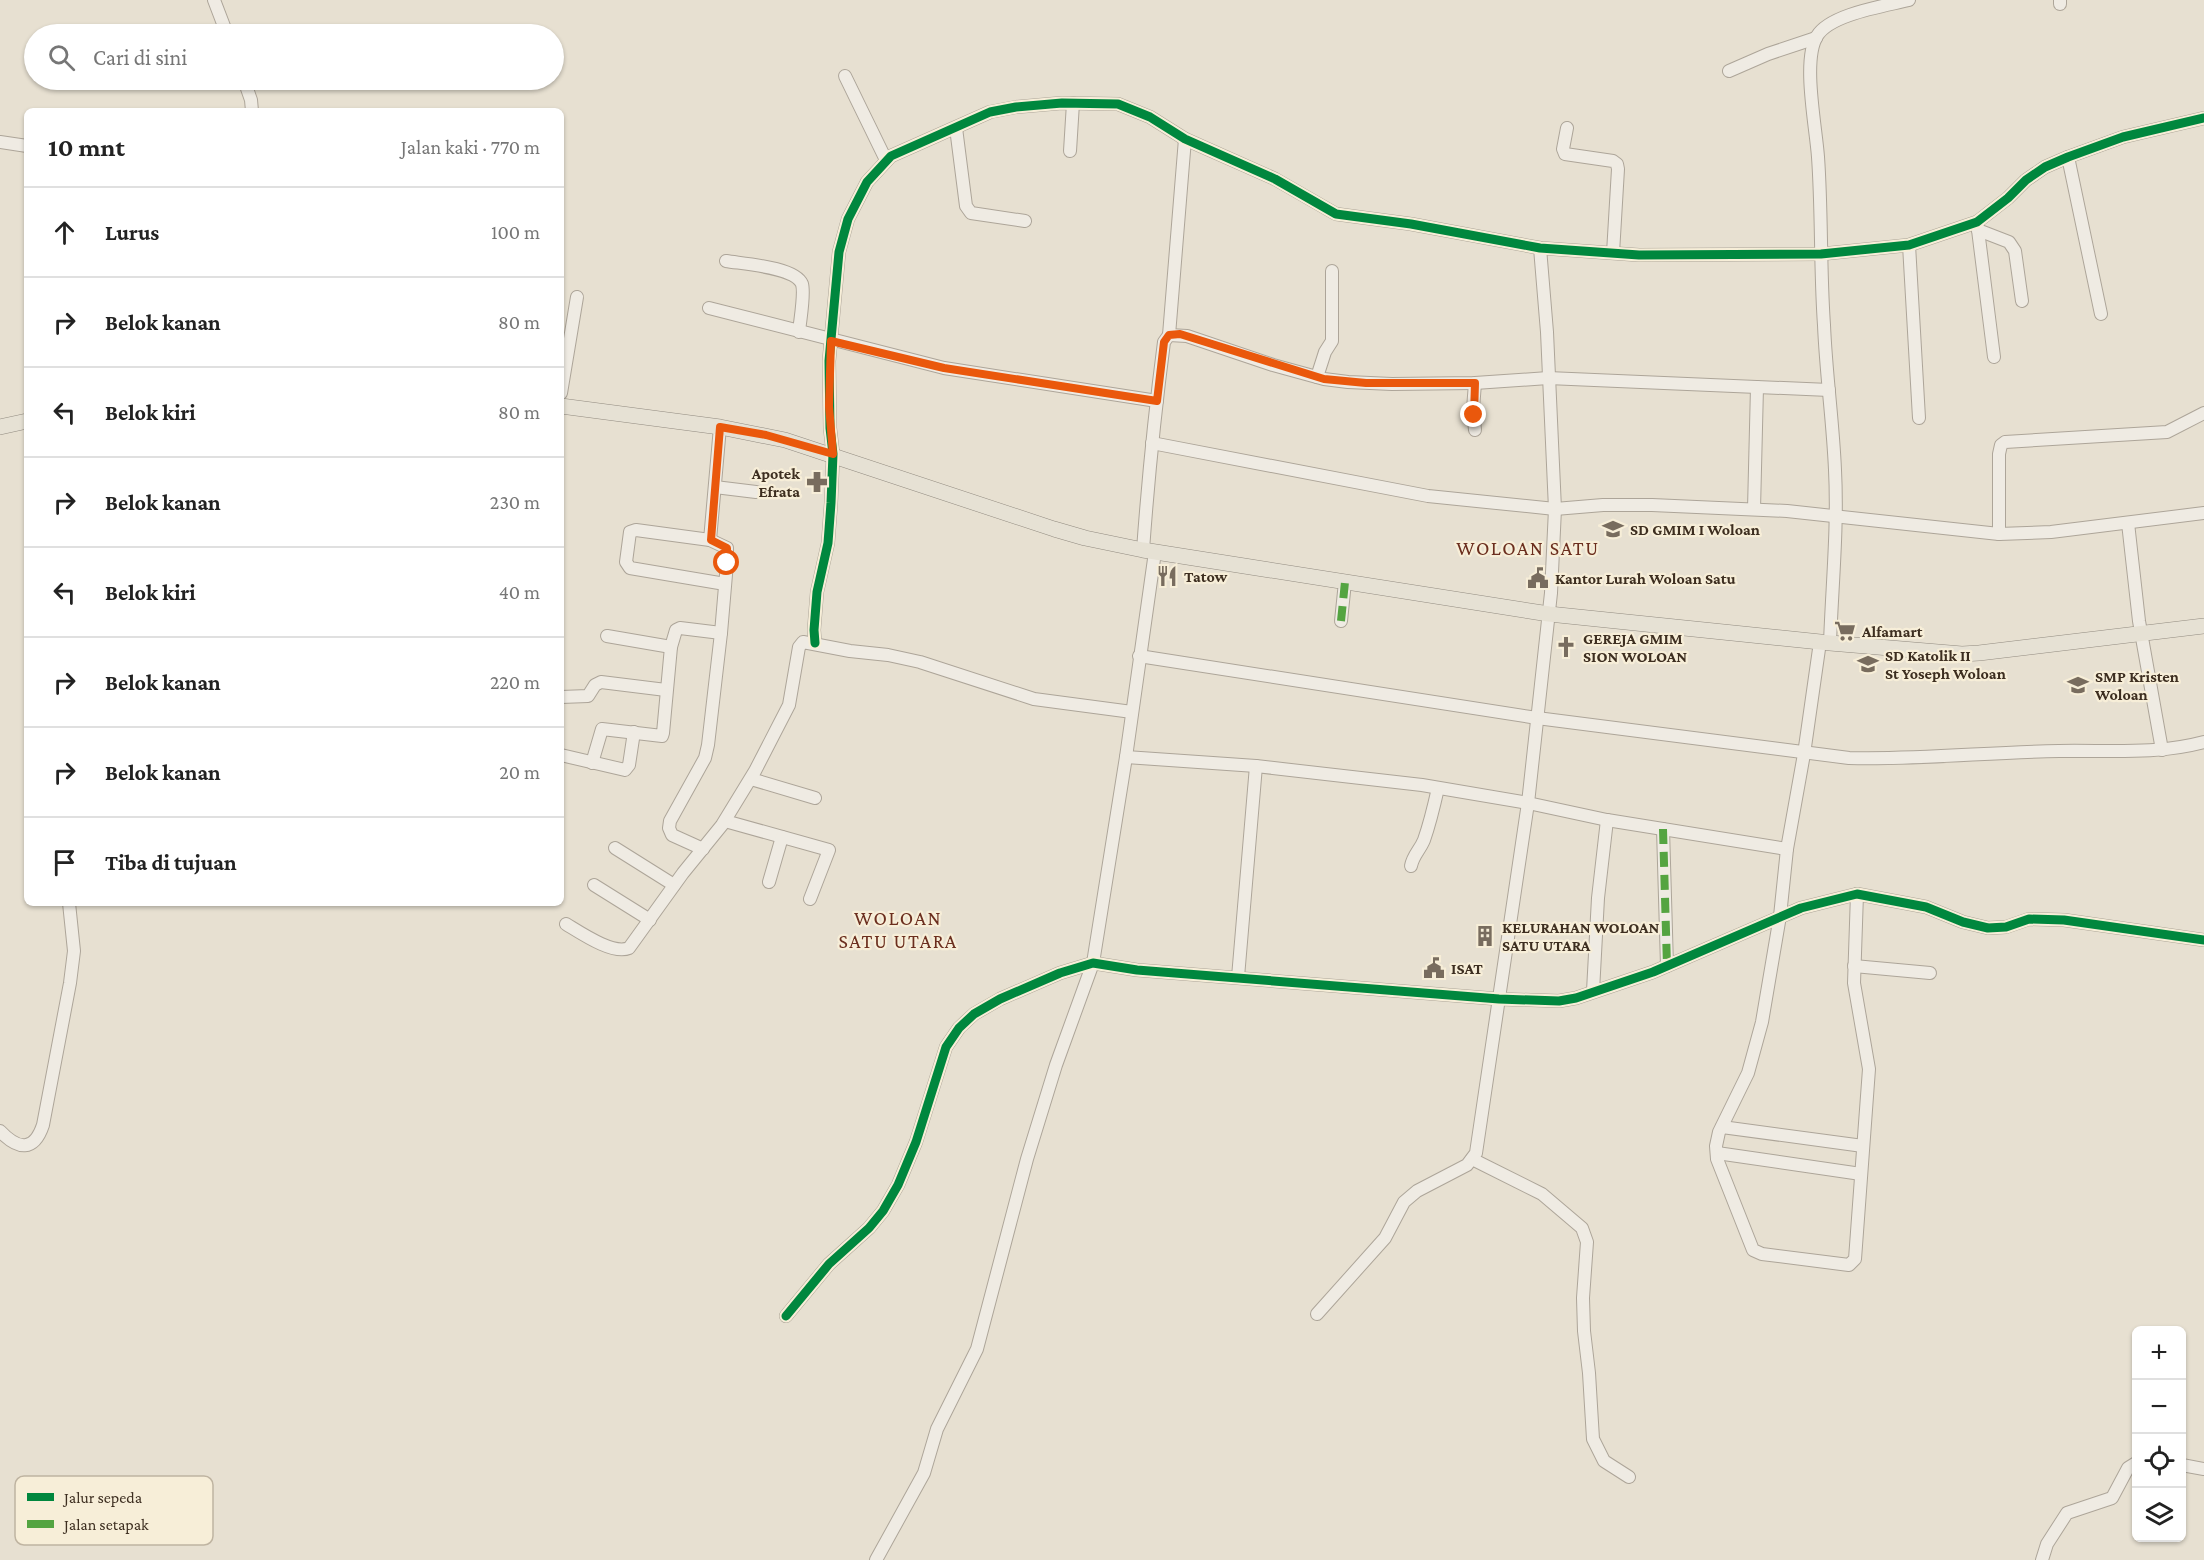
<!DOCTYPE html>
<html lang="id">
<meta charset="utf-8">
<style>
:root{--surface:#fff;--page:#f6f6f6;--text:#222;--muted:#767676;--line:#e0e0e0}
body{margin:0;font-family:"Crimson Pro",serif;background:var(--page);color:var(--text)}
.controls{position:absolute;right:18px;bottom:18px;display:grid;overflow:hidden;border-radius:9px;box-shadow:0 2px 4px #0004}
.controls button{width:54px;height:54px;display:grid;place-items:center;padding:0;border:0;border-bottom:2px solid var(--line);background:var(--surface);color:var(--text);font:30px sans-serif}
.stop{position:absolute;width:18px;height:18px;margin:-14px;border:4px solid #ea580c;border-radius:50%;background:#fff}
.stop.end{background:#ea580c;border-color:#fff;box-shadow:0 2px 6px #0008}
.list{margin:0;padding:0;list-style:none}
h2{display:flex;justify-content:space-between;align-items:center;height:78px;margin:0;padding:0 24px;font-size:26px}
h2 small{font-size:20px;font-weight:400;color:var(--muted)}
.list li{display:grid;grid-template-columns:39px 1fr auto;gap:18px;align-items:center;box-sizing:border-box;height:90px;padding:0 24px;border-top:2px solid var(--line)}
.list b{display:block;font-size:22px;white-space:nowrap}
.list em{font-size:20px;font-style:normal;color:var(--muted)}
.icon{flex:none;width:33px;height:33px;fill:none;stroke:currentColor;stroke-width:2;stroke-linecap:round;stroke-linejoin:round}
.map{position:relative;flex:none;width:2204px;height:1560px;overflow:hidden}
.search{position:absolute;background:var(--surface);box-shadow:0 2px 4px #0004;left:24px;top:24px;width:540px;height:66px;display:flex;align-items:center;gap:15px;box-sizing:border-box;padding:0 21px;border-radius:33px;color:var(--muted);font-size:22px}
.panel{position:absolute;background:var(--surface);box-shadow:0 2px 4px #0004;left:24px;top:108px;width:540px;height:798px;border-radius:9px}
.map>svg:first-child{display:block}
</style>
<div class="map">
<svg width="2204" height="1560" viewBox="0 0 2204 1560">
<rect width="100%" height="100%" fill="#e7e0d1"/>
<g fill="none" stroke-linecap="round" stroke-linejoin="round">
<defs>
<g id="minor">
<path d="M214,0L227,34"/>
<path d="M2060,4V0"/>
<path d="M1729,71L1768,54L1816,38"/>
<path d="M845,76L886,160"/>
<path d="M244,80L251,100L252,111"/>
<path d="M956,128L966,206L971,213L1025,221"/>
<path d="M1567,128L1563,149L1565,154L1613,161L1617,164L1618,169L1613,253"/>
<path d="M0,142L27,146"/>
<path d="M1070,151L1073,103"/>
<path d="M2068,157L2101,314"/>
<path d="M1977,222L1994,357"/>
<path d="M1978,230L2009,242L2015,251L2022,301"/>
<path d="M1909,245L1919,418"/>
<path d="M726,261C744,264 795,267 802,284C805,294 800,320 799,332"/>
<path d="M709,308L944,368L1157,401"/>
<path d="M1169,335L1185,139"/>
<path d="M1317,377L1325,352L1332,341V271"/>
<path d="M561,393L577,297"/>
<path d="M1475,430L1473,409L1475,383"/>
<path d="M1152,443L1428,496L1555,509L1603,505H1652L1787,511L1999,534L2051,532L2204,513"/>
<path d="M715,487L756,492"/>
<path d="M1754,509L1757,387"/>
<path d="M2128,523L2139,621L2162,750"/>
<path d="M1999,534V454L2001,445L2005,442L2167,432L2204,413"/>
<path d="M710,540L720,427"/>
<path d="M1143,550C1148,481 1155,411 1164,342L1169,335L1187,336L1273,365L1324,379L1348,382L1392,384L1475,383L1548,378L1829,390"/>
<path d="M1341,621L1345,582"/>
<path d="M607,636L671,647"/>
<path d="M1820,642L1804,754L1787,849L1780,916L1762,1022L1748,1073L1719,1132L1716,1146L1717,1159L1753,1250L1762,1254L1849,1265L1855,1259L1869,1069L1854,983L1857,894"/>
<path d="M815,643L814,630L817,592L828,543L831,503L833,454L830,428L829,361L839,252L848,219L867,182L891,156L990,112L1016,107L1062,103L1118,104L1150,117L1185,139L1275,179L1336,214L1411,224L1540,248L1639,255L1821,254L1909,245L1977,222L2008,198L2026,180L2045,167L2068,157L2123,137L2204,118"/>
<path d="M1830,643C1832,586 1838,527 1835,470C1833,422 1826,374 1824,325C1820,269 1822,213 1818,157C1816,127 1802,60 1817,36C1830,14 1885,6 1909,0"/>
<path d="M1139,656L1537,718L1849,758C1919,760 1989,752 2059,751C2108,750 2156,755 2204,742"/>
<path d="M561,697L588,696L595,685L601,682L666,690"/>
<path d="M561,755L625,770L629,765L634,732"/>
<path d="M1126,757L1256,766L1422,785L1528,803L1607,820L1787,849"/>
<path d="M592,763L602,729L662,736L663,733L671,647L676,630L680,628L721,633"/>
<path d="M751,779L815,798"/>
<path d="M725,821L829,850L810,899"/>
<path d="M1663,829L1667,966"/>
<path d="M615,848L674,885"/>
<path d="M703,849L672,835L669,828L670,821L705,758L708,745L721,633L727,563V548L710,540L636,530L630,532L626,562L630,568L725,584"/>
<path d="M1411,866C1413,855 1420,850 1424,840C1430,823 1434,806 1438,788"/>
<path d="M769,882L782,837"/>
<path d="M594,885L650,920"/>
<path d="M566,924C581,933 613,955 629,948L683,873L722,825L755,771L789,705L799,647L803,642L850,651L888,655L920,662L1034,699L1132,712"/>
<path d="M1854,966L1930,973"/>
<path d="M1238,977L1256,766"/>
<path d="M1593,991L1598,898L1607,820"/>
<path d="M1722,1127L1863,1146"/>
<path d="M0,1131C18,1150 34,1152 43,1125L70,983L74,951L69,903"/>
<path d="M1717,1153L1861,1174"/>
<path d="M1472,1159L1542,1194L1582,1228L1587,1242L1583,1298L1584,1331L1589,1373L1593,1439L1604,1461L1629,1477"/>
<path d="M1317,1314L1385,1238L1404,1202L1417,1191L1467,1165L1476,1153L1528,803L1551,593L1555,509L1547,332L1540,248"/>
<path d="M786,1316L829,1264L869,1228L883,1211L898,1185L916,1142L946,1047L959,1028L974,1014L1000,999L1060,973L1093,963L1137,970L1499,999L1559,1001L1576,998L1653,972L1801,908L1857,894L1926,907L1963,922L1988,928L2006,927L2029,919L2064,920L2204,940"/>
<path d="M2182,1465L2204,1469"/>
<path d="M876,1560L924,1473L937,1429L977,1349L1027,1159L1056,1065L1093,963L1126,757L1155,552"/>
<path d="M2042,1560L2047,1544L2067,1513L2112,1498L2128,1468L2136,1463"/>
</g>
<g id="major">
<path d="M561,406L720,427L785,440L1054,529L1085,538L1143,550L1549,614L1830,643L1962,654L1979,653L2204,626"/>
<path d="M0,427L27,421"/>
</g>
</defs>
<use href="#minor" stroke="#ada599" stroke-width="14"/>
<use href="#major" stroke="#928b80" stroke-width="16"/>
<use href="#minor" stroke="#efebe3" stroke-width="12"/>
<use href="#major" stroke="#e6e1d4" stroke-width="15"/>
<g stroke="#54a441" stroke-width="8" stroke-dasharray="15 8" stroke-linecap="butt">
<path d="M1341,621L1345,582"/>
<path d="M1663,829L1667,966"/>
</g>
<defs>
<g id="cycleway">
<path d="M815,643L814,630L817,592L828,543L831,503L833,454L830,428L829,361L839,252L848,219L867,182L891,156L990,112L1016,107L1062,103L1118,104L1150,117L1185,139L1275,179L1336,214L1411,224L1540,248L1639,255L1821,254L1909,245L1977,222L2008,198L2026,180L2045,167L2068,157L2123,137L2204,118"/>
<path d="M786,1316L829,1264L869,1228L883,1211L898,1185L916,1142L946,1047L959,1028L974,1014L1000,999L1060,973L1093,963L1137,970L1499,999L1559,1001L1576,998L1653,972L1801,908L1857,894L1926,907L1963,922L1988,928L2006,927L2029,919L2064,920L2204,940"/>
</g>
</defs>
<use href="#cycleway" stroke="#f7eed8" stroke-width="13"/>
<use href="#cycleway" stroke="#00873e" stroke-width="9"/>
</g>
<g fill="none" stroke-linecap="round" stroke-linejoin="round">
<path stroke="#ea580c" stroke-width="8" d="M727,563V548L711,540L720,427L766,435L833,454L829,406L831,341L944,368L1157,401L1164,342L1169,335L1180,334L1324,379L1366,383H1475L1474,415"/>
</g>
<defs>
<symbol id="pharmacy-bare" viewBox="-9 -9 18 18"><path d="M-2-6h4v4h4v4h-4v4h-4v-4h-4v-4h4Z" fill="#786c5e" stroke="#f7eed8" stroke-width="2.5" paint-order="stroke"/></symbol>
<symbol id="school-bare" viewBox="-9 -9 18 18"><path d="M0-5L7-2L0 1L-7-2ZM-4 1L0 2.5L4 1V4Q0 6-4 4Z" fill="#786c5e" stroke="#f7eed8" stroke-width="2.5" paint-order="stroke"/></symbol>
<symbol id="restaurant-bare" viewBox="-9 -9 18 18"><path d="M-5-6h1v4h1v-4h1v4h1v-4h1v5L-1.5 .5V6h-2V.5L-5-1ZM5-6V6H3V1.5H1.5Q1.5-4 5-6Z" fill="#786c5e" stroke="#f7eed8" stroke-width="2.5" paint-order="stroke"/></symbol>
<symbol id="civic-bare" viewBox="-9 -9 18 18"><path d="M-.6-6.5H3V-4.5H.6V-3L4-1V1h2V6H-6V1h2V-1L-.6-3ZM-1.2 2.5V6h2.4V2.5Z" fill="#786c5e" stroke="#f7eed8" stroke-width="2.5" paint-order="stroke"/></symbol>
<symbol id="supermarket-bare" viewBox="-9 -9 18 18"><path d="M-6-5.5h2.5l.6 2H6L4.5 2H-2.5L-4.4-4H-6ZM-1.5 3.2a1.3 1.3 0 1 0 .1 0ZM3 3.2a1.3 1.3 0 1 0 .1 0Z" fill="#786c5e" stroke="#f7eed8" stroke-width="2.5" paint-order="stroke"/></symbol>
<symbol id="church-bare" viewBox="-9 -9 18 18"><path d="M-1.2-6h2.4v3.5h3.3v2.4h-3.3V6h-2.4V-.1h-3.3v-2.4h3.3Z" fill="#786c5e" stroke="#f7eed8" stroke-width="2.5" paint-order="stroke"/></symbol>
<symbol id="building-bare" viewBox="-9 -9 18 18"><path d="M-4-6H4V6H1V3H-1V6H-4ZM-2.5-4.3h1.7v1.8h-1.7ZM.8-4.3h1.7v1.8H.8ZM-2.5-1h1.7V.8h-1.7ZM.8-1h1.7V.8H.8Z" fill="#786c5e" stroke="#f7eed8" stroke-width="2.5" paint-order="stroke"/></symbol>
</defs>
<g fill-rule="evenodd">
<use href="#pharmacy-bare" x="802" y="467" width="30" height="30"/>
<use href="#school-bare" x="1598" y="514" width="30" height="30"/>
<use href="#restaurant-bare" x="1152" y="561" width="30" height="30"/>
<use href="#civic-bare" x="1523" y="563" width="30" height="30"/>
<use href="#supermarket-bare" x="1830" y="616" width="30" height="30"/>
<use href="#church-bare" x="1551" y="632" width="30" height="30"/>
<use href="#school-bare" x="1853" y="649" width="30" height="30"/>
<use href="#school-bare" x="2063" y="670" width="30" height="30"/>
<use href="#building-bare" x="1470" y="921" width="30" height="30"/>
<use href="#civic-bare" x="1419" y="953" width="30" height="30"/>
</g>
<g text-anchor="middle" stroke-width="4.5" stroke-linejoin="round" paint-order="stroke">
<g font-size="16" font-weight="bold" fill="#3d2e20" stroke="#f7eed8" text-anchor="start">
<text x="800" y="479" text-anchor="end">Apotek<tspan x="800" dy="18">Efrata</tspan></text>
<text x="1630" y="535">SD GMIM I Woloan</text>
<text x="1184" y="582">Tatow</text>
<text x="1555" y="584">Kantor Lurah Woloan Satu</text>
<text x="1862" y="637">Alfamart</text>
<text x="1583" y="644">GEREJA GMIM<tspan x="1583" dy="18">SION WOLOAN</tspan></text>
<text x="1885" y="661">SD Katolik II<tspan x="1885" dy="18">St Yoseph Woloan</tspan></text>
<text x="2095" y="682">SMP Kristen<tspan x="2095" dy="18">Woloan</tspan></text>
<text x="1502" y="933">KELURAHAN WOLOAN<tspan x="1502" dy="18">SATU UTARA</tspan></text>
<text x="1451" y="974">ISAT</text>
</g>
<g font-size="20" letter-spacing="1.5" fill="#6b2e1e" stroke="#f7eed8">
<text x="1528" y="555">WOLOAN SATU</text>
<text x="898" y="925">WOLOAN<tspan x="898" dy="23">SATU UTARA</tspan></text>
</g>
</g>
<rect x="15" y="1476" width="198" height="69" rx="9" fill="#f7eed8" stroke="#bfb4a1" stroke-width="1.5"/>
<rect x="27" y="1493" width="27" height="8" fill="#00873e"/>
<rect x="27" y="1520" width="27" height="8" fill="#54a441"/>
<g font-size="16" fill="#3d2e20">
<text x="64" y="1503">Jalur sepeda</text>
<text x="64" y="1530">Jalan setapak</text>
</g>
</svg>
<div class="controls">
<button>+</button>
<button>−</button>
<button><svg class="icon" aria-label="locate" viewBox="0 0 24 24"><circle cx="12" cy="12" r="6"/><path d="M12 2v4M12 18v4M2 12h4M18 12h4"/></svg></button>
<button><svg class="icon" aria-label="layers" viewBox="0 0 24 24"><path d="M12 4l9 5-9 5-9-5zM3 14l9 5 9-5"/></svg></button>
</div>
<div class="stop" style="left:727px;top:563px"></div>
<div class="stop end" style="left:1474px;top:415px"></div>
<div class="search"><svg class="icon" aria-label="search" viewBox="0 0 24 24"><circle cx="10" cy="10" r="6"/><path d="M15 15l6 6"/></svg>Cari di sini</div>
<section class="panel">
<h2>10 mnt<small>Jalan kaki · 770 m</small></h2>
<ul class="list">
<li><svg class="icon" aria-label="ahead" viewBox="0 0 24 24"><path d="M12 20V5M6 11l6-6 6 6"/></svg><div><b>Lurus</b></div><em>100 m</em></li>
<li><svg class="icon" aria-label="right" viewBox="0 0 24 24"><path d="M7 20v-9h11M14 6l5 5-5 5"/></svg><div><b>Belok kanan</b></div><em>80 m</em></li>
<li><svg class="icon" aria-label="left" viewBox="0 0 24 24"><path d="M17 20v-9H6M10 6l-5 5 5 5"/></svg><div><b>Belok kiri</b></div><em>80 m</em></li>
<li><svg class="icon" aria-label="right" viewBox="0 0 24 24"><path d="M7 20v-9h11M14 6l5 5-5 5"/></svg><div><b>Belok kanan</b></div><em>230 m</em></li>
<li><svg class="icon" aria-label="left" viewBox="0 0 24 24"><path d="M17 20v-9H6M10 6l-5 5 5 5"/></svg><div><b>Belok kiri</b></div><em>40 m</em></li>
<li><svg class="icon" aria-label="right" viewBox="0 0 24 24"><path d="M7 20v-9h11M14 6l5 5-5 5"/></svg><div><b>Belok kanan</b></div><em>220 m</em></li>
<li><svg class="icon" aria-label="right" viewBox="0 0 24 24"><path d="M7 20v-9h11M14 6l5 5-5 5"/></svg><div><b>Belok kanan</b></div><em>20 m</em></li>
<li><svg class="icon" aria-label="arrive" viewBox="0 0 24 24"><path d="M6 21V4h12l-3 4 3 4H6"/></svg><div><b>Tiba di tujuan</b></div></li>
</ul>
</section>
</div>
